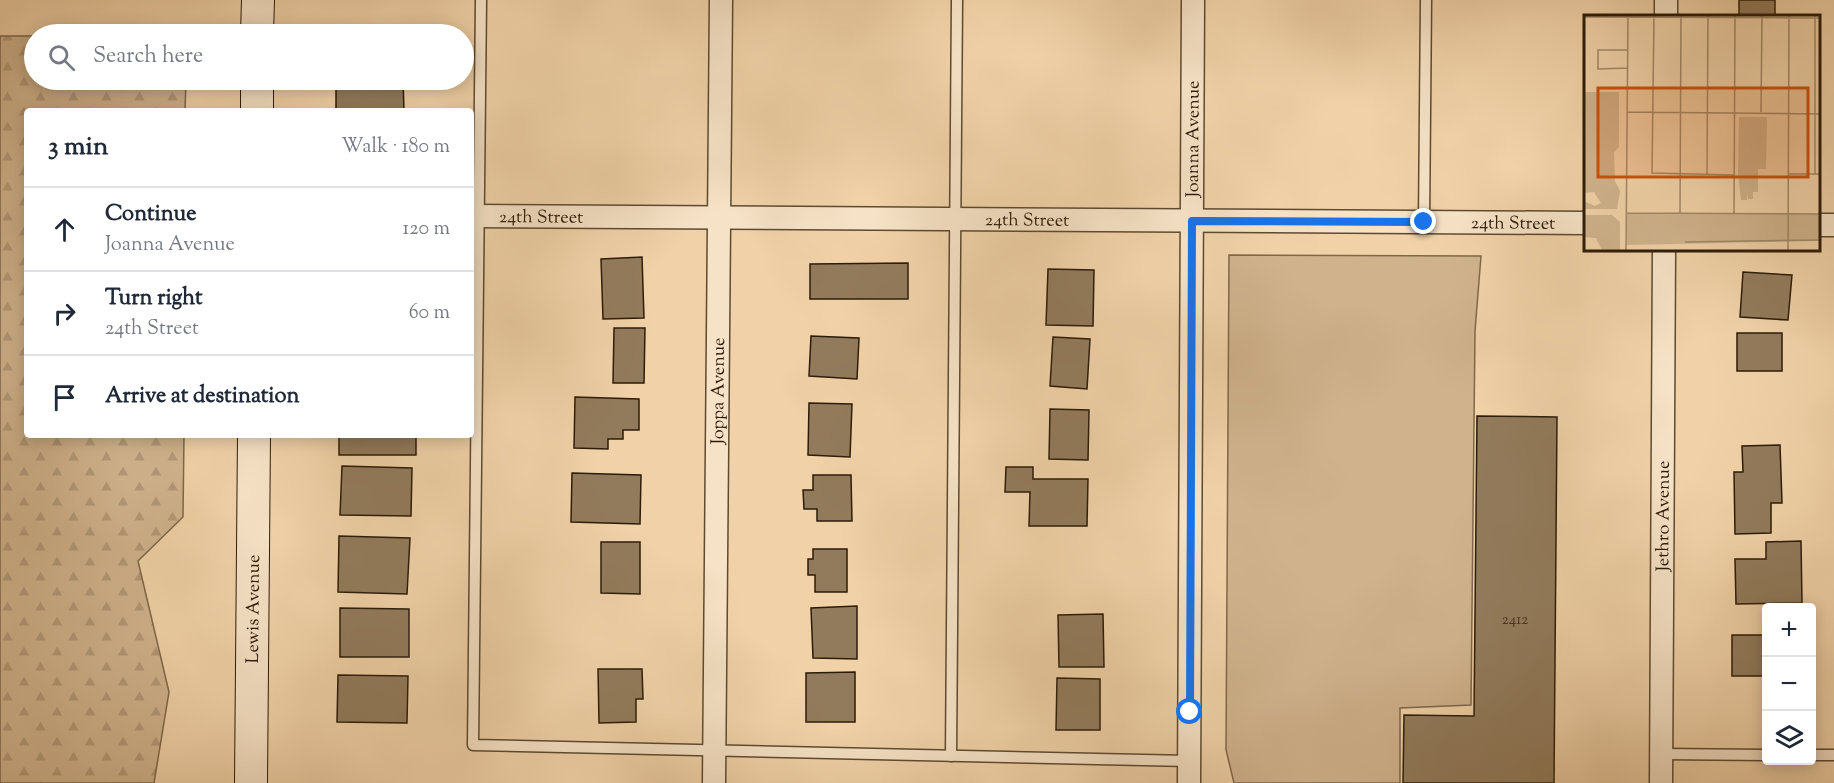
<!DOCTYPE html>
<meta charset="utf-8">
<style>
:root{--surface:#fff;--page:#f6f6f7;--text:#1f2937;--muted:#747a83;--line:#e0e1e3}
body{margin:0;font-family:"Sorts Mill Goudy",serif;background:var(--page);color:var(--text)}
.controls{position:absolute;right:18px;bottom:18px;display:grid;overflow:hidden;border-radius:6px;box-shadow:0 3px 15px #0003}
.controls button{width:54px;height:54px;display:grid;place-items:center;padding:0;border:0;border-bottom:2px solid var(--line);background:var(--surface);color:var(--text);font:30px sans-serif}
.stop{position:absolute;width:18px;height:18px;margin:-14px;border:4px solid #1a73e8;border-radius:50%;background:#fff}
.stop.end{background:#1a73e8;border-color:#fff;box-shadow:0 2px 6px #0008}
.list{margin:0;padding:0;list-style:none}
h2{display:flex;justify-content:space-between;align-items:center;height:78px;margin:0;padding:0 24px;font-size:26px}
h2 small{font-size:20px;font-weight:400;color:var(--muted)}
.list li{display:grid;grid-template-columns:39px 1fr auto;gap:18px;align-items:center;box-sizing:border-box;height:84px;padding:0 24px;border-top:2px solid var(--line)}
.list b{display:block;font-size:22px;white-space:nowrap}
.list p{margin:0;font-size:20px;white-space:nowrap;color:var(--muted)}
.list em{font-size:20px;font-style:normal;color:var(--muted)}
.icon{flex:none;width:33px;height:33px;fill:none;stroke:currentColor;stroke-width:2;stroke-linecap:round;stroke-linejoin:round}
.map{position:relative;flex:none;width:1834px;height:783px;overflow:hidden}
.search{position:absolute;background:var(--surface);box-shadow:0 3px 15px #0003;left:24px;top:24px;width:450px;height:66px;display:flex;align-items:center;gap:15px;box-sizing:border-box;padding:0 21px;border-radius:33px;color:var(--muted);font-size:22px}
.panel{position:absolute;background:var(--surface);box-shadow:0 3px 15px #0003;left:24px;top:108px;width:450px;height:330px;border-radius:6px}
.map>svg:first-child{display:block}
</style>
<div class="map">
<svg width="1834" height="783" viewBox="0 0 1834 783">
<defs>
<pattern id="forest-firs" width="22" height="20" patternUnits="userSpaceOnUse" patternTransform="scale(1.5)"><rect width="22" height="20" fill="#d0b38d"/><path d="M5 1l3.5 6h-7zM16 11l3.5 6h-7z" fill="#b39978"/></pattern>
</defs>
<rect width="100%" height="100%" fill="#f1d2a8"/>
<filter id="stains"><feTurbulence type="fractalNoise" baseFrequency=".00333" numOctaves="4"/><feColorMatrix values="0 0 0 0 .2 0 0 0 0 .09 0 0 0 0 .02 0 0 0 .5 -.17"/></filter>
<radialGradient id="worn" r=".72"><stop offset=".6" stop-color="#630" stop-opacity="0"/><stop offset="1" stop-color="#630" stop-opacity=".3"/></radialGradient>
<path fill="url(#forest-firs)" stroke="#7e684b" stroke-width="1.5" d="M0,36H34V80H186L185,111H27V435H184L183,517L138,561L169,692L154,783H0Z"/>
<path fill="#d0b38d" stroke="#7e684b" stroke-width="1.5" d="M1229,255L1481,256L1475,331L1471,705L1400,708V783H1234L1226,750Z"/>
<g fill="#927b5c" stroke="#2c1c09" stroke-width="1.5">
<rect x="1739" y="0" width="36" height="16"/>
<rect x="336" y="33" width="66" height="1"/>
<path d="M336,80H403L404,111H336Z"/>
<path d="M642,257L644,318L603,319L601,259Z"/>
<path d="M908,263V299H810V264Z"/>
<path d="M1048,269L1094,270L1093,326L1046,325Z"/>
<path d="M1743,272L1792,275L1788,320L1740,317Z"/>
<path d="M614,328H645L644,383H613Z"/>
<rect x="1737" y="333" width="45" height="38"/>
<path d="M811,336L859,338L857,379L809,376Z"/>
<path d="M1053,337L1090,339L1087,389L1050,386Z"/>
<path d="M575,397L639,399V430H623V439H608V449L574,448Z"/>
<path d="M809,403L852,404L850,457L808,455Z"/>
<path d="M1050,409L1089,410L1088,460L1049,459Z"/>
<path d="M1477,416L1557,417L1554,783H1403L1404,715L1474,716Z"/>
<rect x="339" y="435" width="77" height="20"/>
<path d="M1780,445L1782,503H1771V533L1735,534L1734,472H1743L1742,446Z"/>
<path d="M342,466L412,468L411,516L340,515Z"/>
<path d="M1006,467H1033V479H1088L1087,526H1029L1030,492H1005Z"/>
<path d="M572,473L641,475L640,524L571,522Z"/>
<path d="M813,475H851L852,521H817V509H804L803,490H813Z"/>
<path d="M339,536L410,538L407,594L338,592Z"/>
<path d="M1801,541L1802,603L1736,604L1735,559H1766V542Z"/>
<path d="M601,542H640V594L601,593Z"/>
<path d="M813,549H847V592H815V575H808V559H813Z"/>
<path d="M857,606V659L813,658L811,608Z"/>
<path d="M340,608L409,609V657H340Z"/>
<path d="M1103,614L1104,667H1059L1058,615Z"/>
<rect x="1732" y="635" width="34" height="41"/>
<path d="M598,669H642L643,699H636V722L599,723Z"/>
<path d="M855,672V722H806V673Z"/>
<path d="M338,675L408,676L407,723L337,722Z"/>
<path d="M1057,678L1100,679V730H1056Z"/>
</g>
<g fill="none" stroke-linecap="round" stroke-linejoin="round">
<defs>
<g id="service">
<path d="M481,0L473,745L1189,761"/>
<path d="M1424,222L1426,0"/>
<path d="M1661,754L1766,755"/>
<path d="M1812,755H1834"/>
<path d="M951,756L957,0"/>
</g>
<g id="minor">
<path d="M1666,16V0"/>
<path id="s1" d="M471,216L1585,223"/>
<path d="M1818,225H1834"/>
<path id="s2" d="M714,783L721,0"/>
<path id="s3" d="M1189,783L1193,0"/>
<path id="s4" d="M1661,783L1664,249"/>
</g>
<g id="secondary">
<path d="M257,34L258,0"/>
<path d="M257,111V80"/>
<path id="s5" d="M251,783L254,435"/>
</g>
</defs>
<use href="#service" stroke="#5d4a31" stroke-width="13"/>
<use href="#minor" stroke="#5d4a31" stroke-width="25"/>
<use href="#secondary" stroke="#2c1c09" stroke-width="34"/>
<use href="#service" stroke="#f6e2c6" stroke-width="10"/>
<use href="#minor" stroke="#f6e2c6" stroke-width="22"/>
<use href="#secondary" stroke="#f6e2c6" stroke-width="32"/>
</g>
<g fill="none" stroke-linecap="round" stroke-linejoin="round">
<path stroke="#1a73e8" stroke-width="8" d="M1190,712L1192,221L1424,222"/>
</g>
<g text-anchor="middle" stroke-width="5" stroke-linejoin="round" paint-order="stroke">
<g font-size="15" fill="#46341e">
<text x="1515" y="624">2412</text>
</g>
<g font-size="18" fill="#2c1c09" stroke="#f6e2c6">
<text dy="6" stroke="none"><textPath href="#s3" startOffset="644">Joanna Avenue</textPath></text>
<text dy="6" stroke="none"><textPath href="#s1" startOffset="70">24th Street</textPath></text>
<text dy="6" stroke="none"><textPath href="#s1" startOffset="556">24th Street</textPath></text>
<text dy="6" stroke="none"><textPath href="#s1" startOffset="1042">24th Street</textPath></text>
<text dy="6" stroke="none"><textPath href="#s2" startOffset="392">Joppa Avenue</textPath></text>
<text dy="6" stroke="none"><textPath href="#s4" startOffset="267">Jethro Avenue</textPath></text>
<text dy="6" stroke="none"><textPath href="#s5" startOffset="174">Lewis Avenue</textPath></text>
</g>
</g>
<g transform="translate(1584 15)">
<rect width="236" height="236" fill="#f1d2a8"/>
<path d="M0,77H35V132L30,137L31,166L36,176L33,194H0V186L11,191L17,188L10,177L0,178ZM0,200H28L36,207V235H18L12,223L0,222Z" fill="#d0b38d"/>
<path d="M155,102H183L182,154H174V177H169V184H164L163,179V185H157L154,159ZM43,198L235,199V226L42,230Z" fill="#d0b38d"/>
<path fill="none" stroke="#a28968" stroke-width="1.5" d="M70,0L68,158L150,160M0,2L236,3M44,53L14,54V35H44M43,97L236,99M177,97L178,0M123,159L124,0M204,159H236M231,159V0M43,198L236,199M96,198L97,0M150,198L151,0M101,227L236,225M42,235L44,0M204,235L205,0"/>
<path fill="#cc500c" fill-opacity="0.15" stroke="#cc500c" stroke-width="3" d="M14,73H224V162H14Z"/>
<rect width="236" height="236" fill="none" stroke="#2c1c09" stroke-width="3"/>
</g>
<rect width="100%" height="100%" filter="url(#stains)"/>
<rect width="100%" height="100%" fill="url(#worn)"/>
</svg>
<div class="controls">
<button>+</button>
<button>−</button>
<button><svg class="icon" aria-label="layers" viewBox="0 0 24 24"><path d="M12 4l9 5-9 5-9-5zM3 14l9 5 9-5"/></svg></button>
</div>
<div class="stop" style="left:1190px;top:712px"></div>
<div class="stop end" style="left:1424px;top:222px"></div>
<div class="search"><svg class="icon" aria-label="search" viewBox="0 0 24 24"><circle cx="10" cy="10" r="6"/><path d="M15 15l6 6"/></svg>Search here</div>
<section class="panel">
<h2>3 min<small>Walk · 180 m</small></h2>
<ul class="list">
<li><svg class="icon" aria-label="ahead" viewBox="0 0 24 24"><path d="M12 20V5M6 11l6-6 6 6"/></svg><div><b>Continue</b><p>Joanna Avenue</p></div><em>120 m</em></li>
<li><svg class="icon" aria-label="right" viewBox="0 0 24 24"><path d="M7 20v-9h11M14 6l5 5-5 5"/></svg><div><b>Turn right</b><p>24th Street</p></div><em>60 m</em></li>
<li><svg class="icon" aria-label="arrive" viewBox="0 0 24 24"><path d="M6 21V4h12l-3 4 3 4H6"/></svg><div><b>Arrive at destination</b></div></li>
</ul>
</section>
</div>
